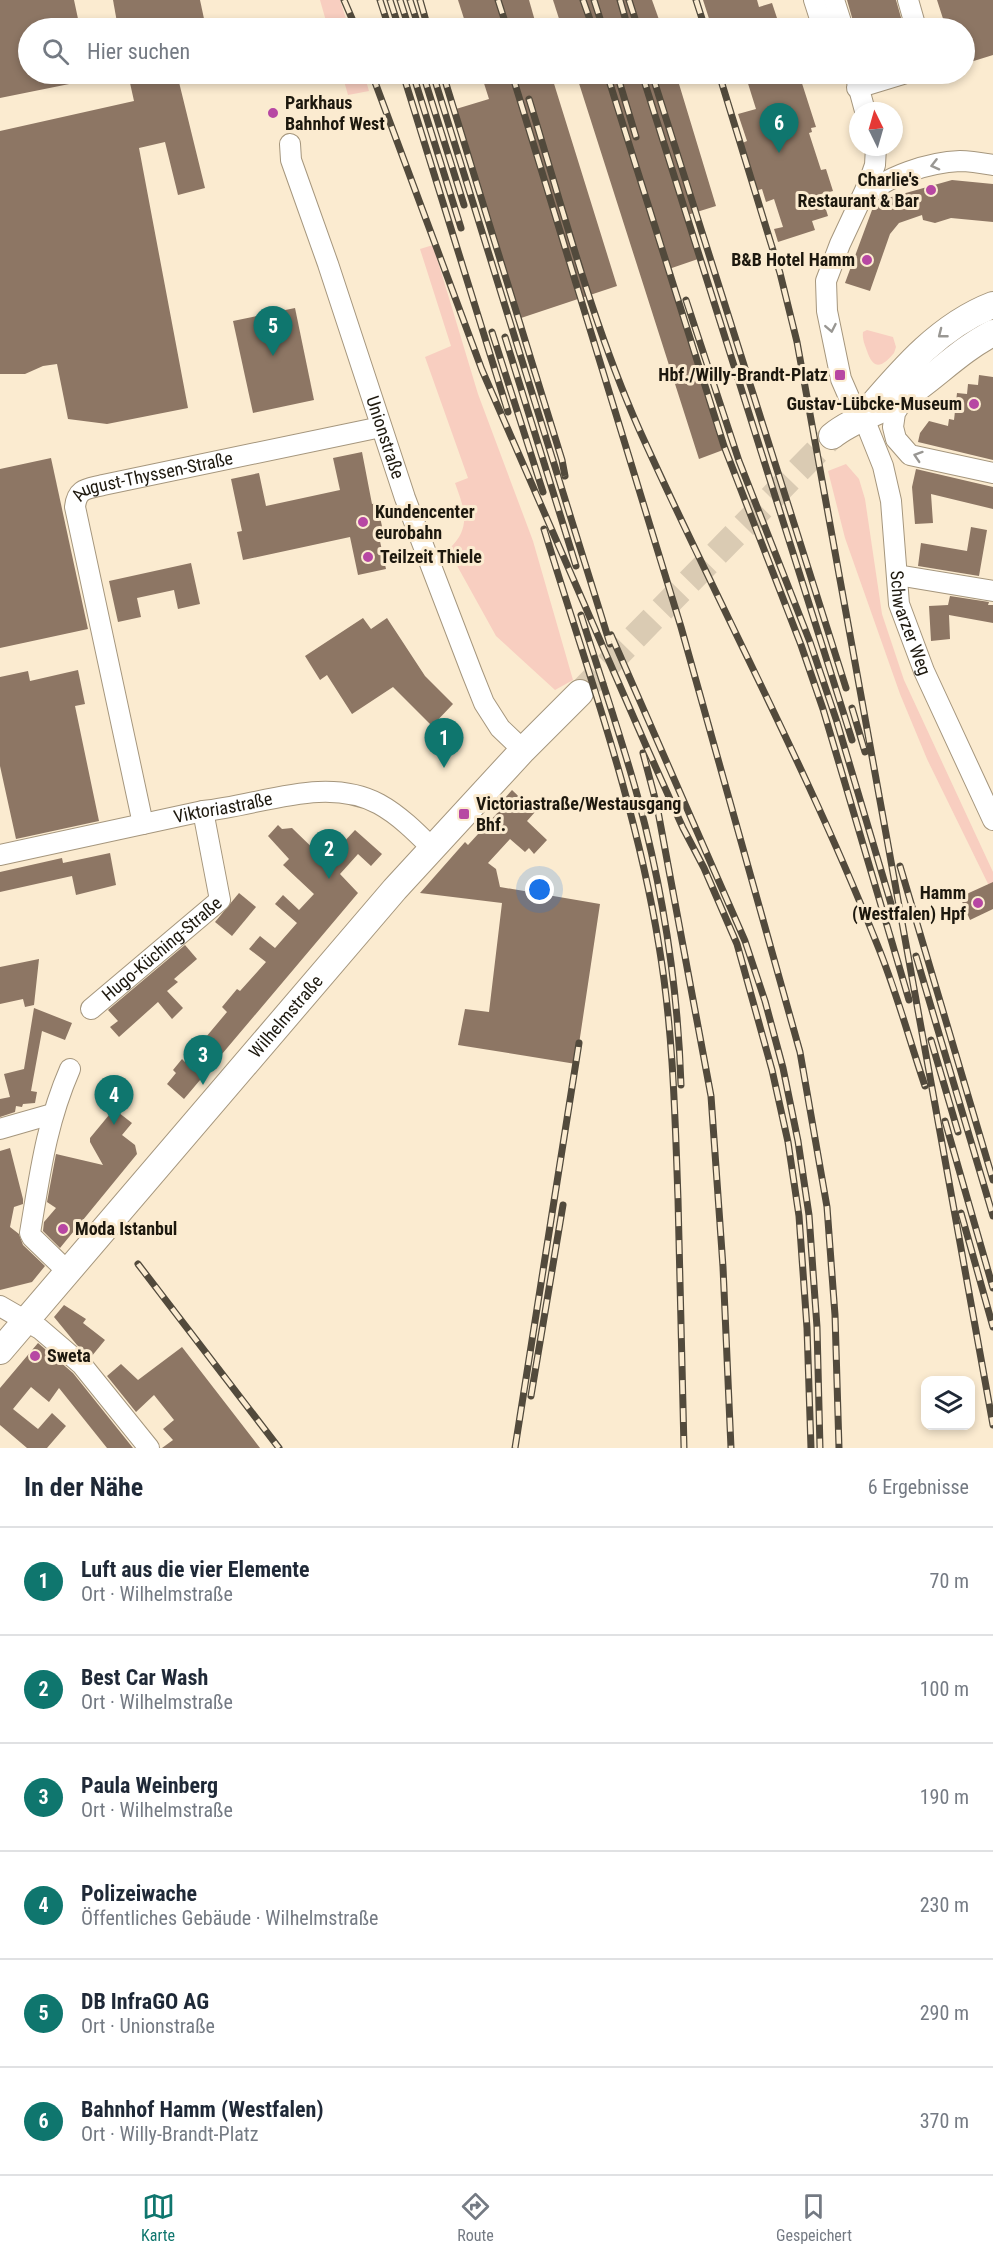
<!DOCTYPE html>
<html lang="de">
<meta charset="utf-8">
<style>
:root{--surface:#fff;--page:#f2f2f3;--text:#1f2937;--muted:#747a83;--line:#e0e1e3;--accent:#0f766e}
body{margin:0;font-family:"Roboto Condensed",sans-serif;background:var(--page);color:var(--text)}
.controls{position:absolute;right:18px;bottom:18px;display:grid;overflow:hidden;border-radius:12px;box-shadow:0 3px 9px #0003}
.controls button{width:54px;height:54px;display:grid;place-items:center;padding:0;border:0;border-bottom:2px solid var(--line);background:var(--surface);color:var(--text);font:30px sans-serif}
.compass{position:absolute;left:849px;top:102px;width:54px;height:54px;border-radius:50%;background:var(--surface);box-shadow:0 3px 9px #0003;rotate:355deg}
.you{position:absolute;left:540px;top:890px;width:21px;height:21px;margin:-15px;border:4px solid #fff;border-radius:50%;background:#1a73e8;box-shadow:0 0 0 9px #1a73e833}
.badge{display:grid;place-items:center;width:39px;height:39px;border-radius:50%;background:var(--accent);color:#fff;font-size:20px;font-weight:700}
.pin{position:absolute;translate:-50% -50px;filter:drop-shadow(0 2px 3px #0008)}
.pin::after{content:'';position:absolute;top:32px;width:21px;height:18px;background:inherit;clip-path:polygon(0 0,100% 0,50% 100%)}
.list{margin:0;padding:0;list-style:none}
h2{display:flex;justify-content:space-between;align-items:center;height:78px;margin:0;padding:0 24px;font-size:26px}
h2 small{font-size:20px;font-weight:400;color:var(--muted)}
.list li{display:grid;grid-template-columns:39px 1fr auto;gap:18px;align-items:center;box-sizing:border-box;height:108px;padding:0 24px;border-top:2px solid var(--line)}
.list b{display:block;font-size:22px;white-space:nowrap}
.list p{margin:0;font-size:20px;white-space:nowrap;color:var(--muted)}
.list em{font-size:20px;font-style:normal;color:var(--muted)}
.icon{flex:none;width:33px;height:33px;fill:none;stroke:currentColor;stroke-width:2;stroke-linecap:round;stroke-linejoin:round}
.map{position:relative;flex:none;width:993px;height:1448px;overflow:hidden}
.search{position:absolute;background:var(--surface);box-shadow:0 3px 9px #0003;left:18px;right:18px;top:18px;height:66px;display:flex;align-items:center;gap:15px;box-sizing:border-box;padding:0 21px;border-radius:33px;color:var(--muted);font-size:22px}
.sheet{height:726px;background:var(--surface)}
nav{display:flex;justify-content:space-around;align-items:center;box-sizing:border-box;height:84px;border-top:2px solid var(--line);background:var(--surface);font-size:16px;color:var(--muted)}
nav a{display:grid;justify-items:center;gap:3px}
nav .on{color:var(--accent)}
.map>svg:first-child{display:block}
</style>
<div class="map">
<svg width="993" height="1448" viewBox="0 0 993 1448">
<rect width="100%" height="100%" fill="#fbebd0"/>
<g fill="#f8cec0">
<path d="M320,0H340L349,28H328Z"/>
<path d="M342,74H364L369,91L348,95Z"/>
<path d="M433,245L478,394L533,541L573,680L555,690L496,636L455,562L450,548C472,527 464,508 455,483L468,478L425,357L451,346L420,249Z"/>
<path d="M867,330L893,337L896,347L894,353C883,366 874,372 867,351C865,345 862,339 863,332Z"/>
<path d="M846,464L859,479L865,499L882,614L904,680L993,872V894L927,759L900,694L845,538L828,471Z"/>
</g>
<g fill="#8d7664">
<path d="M0,0H74L80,28H28V74H94V79L0,98Z"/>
<path d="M113,0H200L206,28H118Z"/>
<path d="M458,0H529L537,28H467Z"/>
<path d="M553,0H652L662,28H562Z"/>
<path d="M703,0H757L759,7L772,3L779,24L777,25L778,28H712Z"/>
<path d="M847,0H896L904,28H855Z"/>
<path d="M937,0H993V55L964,64V28H946Z"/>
<path d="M128,74H177L205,188L178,195L165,142L139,148L188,408L107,424L68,419L57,364L43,366L25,374H0V131L134,101Z"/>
<path d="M481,74H551L617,286L521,318L456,109L489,99Z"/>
<path d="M576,74H676L716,206L684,216L698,259L666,270L723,450L699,459Z"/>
<path d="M745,74H799L816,127L811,128L812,132L809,133L821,170L826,169L833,191L821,194L828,216L812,221L815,230L778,242L774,229L783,227L774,199L766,202L762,189L755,191L740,144L747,141L738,114L756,109Z"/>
<path d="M952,180L993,184V222L951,218L935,223L923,220L922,215L899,223L890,234L870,291L845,283L872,210L888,198Z"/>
<path d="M295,308L314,400L253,413L233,321Z"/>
<path d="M979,375L993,377V460L918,442L920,433L929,421L948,426L949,419L954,420L957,393L967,394L968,384L978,385Z"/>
<path d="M362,452L372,504L377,503L383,531L378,532L386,569L358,575L350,537L243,560L237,532L242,531L231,479L259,473L266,506L340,490L333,458Z"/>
<path d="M51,458L88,629L0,648V469Z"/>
<path d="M916,469L993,487V509L931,494L933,523L915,524L912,487Z"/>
<path d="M971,527L987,530L979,576L918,566L921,543L967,551Z"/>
<path d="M191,563L200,604L178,609L174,590L137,598L141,617L118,622L109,581Z"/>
<path d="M950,596L989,602L988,605H993V623L949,615L950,639L931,641L929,606L948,605Z"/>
<path d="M363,618L371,629L387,618L425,676L453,704L432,726L393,687L352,714L327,675L320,680L305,656Z"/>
<path d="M78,670L85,704L75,706L99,821L16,839L0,766V677L28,671L30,681Z"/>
<path d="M512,790L535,812L527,821L547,840L534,854L529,848L525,852L510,839L488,863L496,869L500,887L600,904L576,1064L458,1045L465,1009L489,1012L502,903L420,893L465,842L468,845L500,810L497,807Z"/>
<path d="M278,825L282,829L292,828L326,861L355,830L382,854L371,866L358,854L340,874L358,893L184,1099L167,1084L176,1073L173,1070L182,1059L185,1062L227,1012L222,1007L237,989L240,991L266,962L249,949L260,936L275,948L297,923L275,904L283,895L299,910L314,894L283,865L289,859L268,836Z"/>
<path d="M110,853L116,885L76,895L72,876L0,892V872L62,858L63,863Z"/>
<path d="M993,882V909L970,920L960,897Z"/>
<path d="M239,893L256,907L232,936L215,922Z"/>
<path d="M185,945L197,959L174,979L178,982L167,991L183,1008L172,1019L158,1002L119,1037L110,1027L118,1021L108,1010Z"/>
<path d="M39,959L34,1005L25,1007L23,999L0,1004V967Z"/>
<path d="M34,1008L72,1023L65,1040L42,1031L31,1091L37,1092L35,1103L23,1104L22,1107L16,1106L15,1112L0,1117V1099L10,1097L4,1074L24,1069Z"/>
<path d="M114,1109L132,1123L122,1135L135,1145L137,1154L60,1248L43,1231L44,1222L56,1208L47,1202L56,1154L103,1165L90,1142V1138Z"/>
<path d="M10,1148L23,1199V1204L14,1207L10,1227L19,1234L23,1245L45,1266L32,1282L0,1290V1151Z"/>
<path d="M64,1305L86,1319L83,1323L105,1340L91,1357L77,1345L54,1317Z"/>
<path d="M38,1343L73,1373L133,1448H107L59,1388L49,1402L31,1387L13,1409L38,1429L52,1413L66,1426L47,1448H27L0,1425V1388Z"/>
<path d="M182,1347L260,1448H162L173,1440L163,1429L174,1420L154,1395L136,1412L107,1376L121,1364L138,1380Z"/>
</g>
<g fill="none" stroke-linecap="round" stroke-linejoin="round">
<path stroke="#dacbb3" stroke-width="26" stroke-dasharray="26 13" stroke-linecap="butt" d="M580,693L832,436"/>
<defs>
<g id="minor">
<path d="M814,0L823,28"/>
<path d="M834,0L843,28"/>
<path d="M908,0L916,28"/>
<path d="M855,74L865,111"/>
<path d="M857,88L903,74"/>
<path id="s1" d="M290,144L291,160L328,264L405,498L472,673L484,703L500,728L523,750"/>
<path id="s2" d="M876,147L875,165L869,182L840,244L826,281L827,311L841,379L851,402L863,416L883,466L891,501L899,604L924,671L993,820"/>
<path d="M865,198C884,176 931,162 960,161C971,161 982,163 993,165"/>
<path d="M905,397L895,413L893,427L896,439L910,455L993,473"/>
<path d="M897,575L993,591"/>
<path id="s3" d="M143,824L75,507C77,488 87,489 103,485L381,427"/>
<path id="s4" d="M0,855L203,811C259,806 325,775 379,804C399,815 416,832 432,848"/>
<path id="s5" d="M91,1009L220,900L203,811"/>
<path d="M0,1129L52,1114"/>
<path d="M67,1271L32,1237L30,1233C40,1174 46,1124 70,1069"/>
<path d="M0,1306L40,1329L82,1365L149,1448"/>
</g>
<g id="major">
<path d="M869,409C904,368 941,325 993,305"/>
<path d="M832,436C854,418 883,412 906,396C936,376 960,350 993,333"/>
<path id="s6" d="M0,1351L395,889L523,750L580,693"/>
</g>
</defs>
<use href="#minor" stroke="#a5967d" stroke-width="22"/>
<use href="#major" stroke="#a5967d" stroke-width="28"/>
<use href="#minor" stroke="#fff" stroke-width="20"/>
<use href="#major" stroke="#fff" stroke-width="26"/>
<defs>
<g id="rail">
<path d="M344,0L356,28"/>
<path d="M380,0L389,28"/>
<path d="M390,0L399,28"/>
<path d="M400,0L409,28"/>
<path d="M410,0L419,28"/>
<path d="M420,0L428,28"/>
<path d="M498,0L507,28"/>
<path d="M583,0L593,28"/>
<path d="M594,0L603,28"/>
<path d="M620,0L628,28"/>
<path d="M629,0L638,28"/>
<path d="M696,0L705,28"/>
<path d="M372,74L482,370L647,748L683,828L704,868L737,944L772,1070L788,1142L799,1216L807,1328L811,1448"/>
<path d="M403,74L508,412"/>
<path d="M413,74L461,228"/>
<path d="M423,74L464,205"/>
<path d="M433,74L610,644"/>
<path d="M443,74L562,460L565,476"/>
<path d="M512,74L681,627L800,1052L827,1207L835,1315L839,1448"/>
<path d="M607,74L724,446L801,645L823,709L909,1000"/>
<path d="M617,74L636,137"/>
<path d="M642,74L852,740"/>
<path d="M652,74L846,688"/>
<path d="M719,74L780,273L797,342L993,1425"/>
<path d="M529,99C563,209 592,323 639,429C717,602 807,768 877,944C896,990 909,1039 925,1086"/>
<path d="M686,300L739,461L810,642L837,722L894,914"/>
<path d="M492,332L543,492"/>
<path d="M505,337L576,566"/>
<path d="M544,529C586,667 636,803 659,946C673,1029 675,1115 678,1199C680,1282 682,1365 684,1448"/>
<path d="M581,615C600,676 621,736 638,798C663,891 678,989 681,1085"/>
<path d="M611,635L745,941L765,1001L783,1068L798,1141L809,1215L817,1327L820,1448"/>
<path d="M852,708L865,752"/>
<path d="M643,753L657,806L711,1096L723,1267L731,1448"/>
<path d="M900,866L993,1180"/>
<path d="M916,956L993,1216"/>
<path d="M931,1040L958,1132"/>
<path d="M945,1121L993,1288"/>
<path d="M961,1213L993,1327"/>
<path d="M138,1264L279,1448"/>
<path d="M531,1396L563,1205"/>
<path d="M515,1448L579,1043"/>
</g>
</defs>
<use href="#rail" stroke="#524a3c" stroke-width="7"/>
<use href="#rail" stroke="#fbebd0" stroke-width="4.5" stroke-dasharray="14" stroke-linecap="butt"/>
</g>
<defs><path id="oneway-chevron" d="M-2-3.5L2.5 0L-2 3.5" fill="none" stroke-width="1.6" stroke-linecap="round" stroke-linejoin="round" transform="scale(1.5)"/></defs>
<g stroke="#999793">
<use href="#oneway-chevron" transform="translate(935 165) rotate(166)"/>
<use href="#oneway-chevron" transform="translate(831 328) rotate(79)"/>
<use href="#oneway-chevron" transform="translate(942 334) rotate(142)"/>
<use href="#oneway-chevron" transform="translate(918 456) rotate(-162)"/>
</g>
<g fill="#b747a3" stroke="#fbebd0" stroke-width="2">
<circle cx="273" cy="113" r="6"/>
<circle cx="931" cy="190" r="6"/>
<circle cx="867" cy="260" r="6"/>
<rect x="834" y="369" width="12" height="12" rx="3"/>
<circle cx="974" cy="404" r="6"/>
<circle cx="363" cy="522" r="6"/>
<circle cx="368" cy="557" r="6"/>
<rect x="458" y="808" width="12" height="12" rx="3"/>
<circle cx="978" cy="903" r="6"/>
<circle cx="63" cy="1229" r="6"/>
<circle cx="35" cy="1356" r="6"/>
</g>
<g text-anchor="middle" stroke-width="6" stroke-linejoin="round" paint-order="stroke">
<g font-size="18" font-weight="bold" fill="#1d180e" stroke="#fbebd0" text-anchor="start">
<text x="285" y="109">Parkhaus<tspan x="285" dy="21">Bahnhof West</tspan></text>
<text x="919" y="186" text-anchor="end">Charlie's<tspan x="919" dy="21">Restaurant &amp; Bar</tspan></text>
<text x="855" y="266" text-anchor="end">B&amp;B Hotel Hamm</text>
<text x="828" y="381" text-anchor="end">Hbf./Willy-Brandt-Platz</text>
<text x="962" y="410" text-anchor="end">Gustav-Lübcke-Museum</text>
<text x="375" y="518">Kundencenter<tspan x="375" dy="21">eurobahn</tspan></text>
<text x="380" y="563">Teilzeit Thiele</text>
<text x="476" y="810">Victoriastraße/Westausgang<tspan x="476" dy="21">Bhf.</tspan></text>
<text x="966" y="899" text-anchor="end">Hamm<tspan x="966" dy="21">(Westfalen) Hpf</tspan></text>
<text x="75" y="1235">Moda Istanbul</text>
<text x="47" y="1362">Sweta</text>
</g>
<g font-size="18" fill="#1d180e" stroke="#fbebd0">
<text dy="6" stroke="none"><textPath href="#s1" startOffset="309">Unionstraße</textPath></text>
<text dy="6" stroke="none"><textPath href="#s3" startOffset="414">August-Thyssen-Straße</textPath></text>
<text dy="6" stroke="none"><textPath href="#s2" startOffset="501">Schwarzer Weg</textPath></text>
<text dy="6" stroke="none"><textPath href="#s4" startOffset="228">Viktoriastraße</textPath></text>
<text dy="6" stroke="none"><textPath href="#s5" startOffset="93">Hugo-Küching-Straße</textPath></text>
<text dy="6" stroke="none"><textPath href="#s6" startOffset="440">Wilhelmstraße</textPath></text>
</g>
</g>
</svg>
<div class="controls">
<button><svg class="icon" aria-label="layers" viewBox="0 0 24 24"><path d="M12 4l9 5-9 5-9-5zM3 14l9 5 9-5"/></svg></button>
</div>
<svg class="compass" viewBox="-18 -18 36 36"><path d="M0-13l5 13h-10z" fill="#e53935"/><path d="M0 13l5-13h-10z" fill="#747a83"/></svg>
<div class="you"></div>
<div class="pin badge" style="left:444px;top:768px">1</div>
<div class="pin badge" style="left:329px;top:879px">2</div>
<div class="pin badge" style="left:203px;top:1085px">3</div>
<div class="pin badge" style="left:114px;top:1125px">4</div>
<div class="pin badge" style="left:273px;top:356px">5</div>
<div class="pin badge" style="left:779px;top:153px">6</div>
<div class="search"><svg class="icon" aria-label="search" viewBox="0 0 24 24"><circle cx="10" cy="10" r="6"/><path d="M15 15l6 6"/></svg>Hier suchen</div>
</div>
<section class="sheet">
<h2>In der Nähe<small>6 Ergebnisse</small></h2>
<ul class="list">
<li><span class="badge">1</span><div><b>Luft aus die vier Elemente</b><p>Ort · Wilhelmstraße</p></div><em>70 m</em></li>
<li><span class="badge">2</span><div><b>Best Car Wash</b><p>Ort · Wilhelmstraße</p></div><em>100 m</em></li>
<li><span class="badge">3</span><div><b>Paula Weinberg</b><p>Ort · Wilhelmstraße</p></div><em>190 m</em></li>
<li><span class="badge">4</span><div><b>Polizeiwache</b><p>Öffentliches Gebäude · Wilhelmstraße</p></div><em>230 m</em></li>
<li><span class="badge">5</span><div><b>DB InfraGO AG</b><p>Ort · Unionstraße</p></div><em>290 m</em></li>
<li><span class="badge">6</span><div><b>Bahnhof Hamm (Westfalen)</b><p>Ort · Willy-Brandt-Platz</p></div><em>370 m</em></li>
</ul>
</section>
<nav>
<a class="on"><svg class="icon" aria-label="map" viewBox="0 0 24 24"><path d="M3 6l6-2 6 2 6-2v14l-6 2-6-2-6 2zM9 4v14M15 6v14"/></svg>Karte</a>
<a><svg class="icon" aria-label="directions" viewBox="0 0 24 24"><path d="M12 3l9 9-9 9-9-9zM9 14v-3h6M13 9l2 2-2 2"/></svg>Route</a>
<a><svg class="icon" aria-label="saved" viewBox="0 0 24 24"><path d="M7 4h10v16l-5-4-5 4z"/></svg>Gespeichert</a>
</nav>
